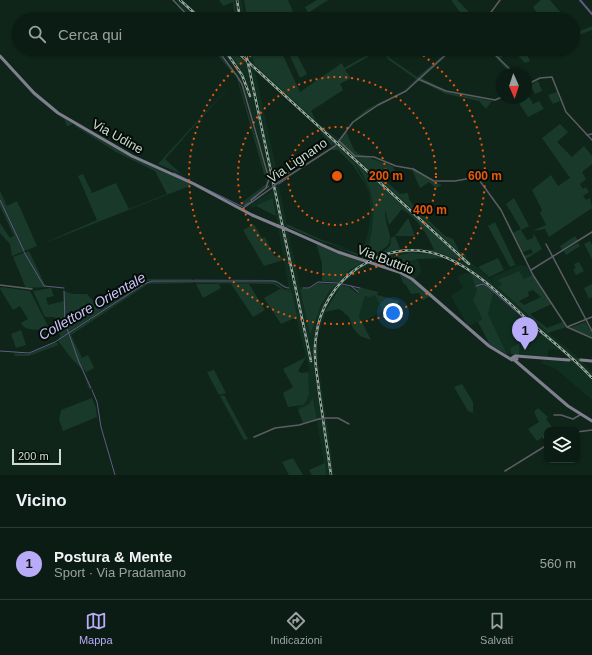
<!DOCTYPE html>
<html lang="it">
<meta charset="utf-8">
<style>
:root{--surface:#0b1c14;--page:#14251d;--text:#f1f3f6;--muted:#9aa1a0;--line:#2b3a34;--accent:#b8abf7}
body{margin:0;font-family:Helvetica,sans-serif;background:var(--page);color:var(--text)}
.controls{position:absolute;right:12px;bottom:12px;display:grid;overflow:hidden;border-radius:8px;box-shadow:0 1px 3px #0004}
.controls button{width:36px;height:36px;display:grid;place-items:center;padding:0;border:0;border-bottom:1px solid var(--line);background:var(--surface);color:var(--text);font:20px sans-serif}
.compass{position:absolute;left:496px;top:68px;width:36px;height:36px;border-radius:50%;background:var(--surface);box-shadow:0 1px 3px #0004;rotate:177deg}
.scale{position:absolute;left:12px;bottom:10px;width:49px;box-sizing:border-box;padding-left:4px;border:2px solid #cddbd3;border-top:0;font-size:11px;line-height:14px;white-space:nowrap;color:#cddbd3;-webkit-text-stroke:3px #040c07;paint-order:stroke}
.you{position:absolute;left:393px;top:313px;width:14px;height:14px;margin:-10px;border:3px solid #fff;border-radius:50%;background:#1a73e8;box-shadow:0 0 0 6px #1a73e833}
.badge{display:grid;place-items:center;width:26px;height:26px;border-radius:50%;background:var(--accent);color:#111;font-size:13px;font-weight:700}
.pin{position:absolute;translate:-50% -33px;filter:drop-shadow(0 1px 2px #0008)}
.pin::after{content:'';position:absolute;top:21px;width:14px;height:12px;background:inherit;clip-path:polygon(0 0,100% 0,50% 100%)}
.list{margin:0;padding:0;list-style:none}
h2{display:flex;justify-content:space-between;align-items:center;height:52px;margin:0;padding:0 16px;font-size:17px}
h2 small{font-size:13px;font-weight:400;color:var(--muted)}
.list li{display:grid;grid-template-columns:26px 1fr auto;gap:12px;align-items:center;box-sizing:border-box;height:72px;padding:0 16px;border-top:1px solid var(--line)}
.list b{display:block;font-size:15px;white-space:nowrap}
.list p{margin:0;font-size:13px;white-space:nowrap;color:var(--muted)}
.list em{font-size:13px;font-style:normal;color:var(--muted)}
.icon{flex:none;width:22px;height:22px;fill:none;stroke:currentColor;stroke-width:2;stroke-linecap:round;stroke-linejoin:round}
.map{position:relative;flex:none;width:592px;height:475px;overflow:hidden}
.search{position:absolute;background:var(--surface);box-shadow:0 1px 3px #0004;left:12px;right:12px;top:12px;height:44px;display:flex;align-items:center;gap:10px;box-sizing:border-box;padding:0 14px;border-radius:22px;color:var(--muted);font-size:15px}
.sheet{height:124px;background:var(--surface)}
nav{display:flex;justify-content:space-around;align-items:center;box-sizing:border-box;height:56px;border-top:1px solid var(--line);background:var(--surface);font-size:11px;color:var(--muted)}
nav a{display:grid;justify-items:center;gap:2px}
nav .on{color:var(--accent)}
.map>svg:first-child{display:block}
</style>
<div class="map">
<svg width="592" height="475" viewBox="0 0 592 475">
<rect width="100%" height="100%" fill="#0f251a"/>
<g fill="#112f21" fill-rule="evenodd">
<path d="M174,0H183L204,19H192Z"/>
<path d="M234,0H242L245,19H237Z"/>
<path d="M219,49H226L239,66L244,61L231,49H237L242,53V49H251L254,64L326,130L340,139L338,141L496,285L490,278L520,265L527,266L532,275L524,279L519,271L499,280L502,285L498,287L543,328L580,359L592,372V400L556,369L541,363L544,359H570L559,349V350L548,349V357L519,355L520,343L510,348L511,354H507L488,314L494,292L539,335L543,336L509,304L471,272L477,290L473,300L482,320L468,326L451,296L463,288L457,276L470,272L462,266L441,257L422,254L397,255L374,261L341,284L327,307L317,339L318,360L326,417L325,418L327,421L334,475H326L317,422L319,421V419H317L314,399L303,408L298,410L297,407L305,404L309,397L307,376L309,369L289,289L273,199L252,208L250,205L272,191L267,167L243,84L236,71ZM255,71L342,149L360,172L369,194L371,212L368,233L362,253L367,255L374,217V204L368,184L355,162L463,259L462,261L440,253L408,249L387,253L355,266L345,273L326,297L317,314L310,335L300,290L303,289V287H300L278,181L309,160V157L277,172Z"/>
<path d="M417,259L422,270L415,279L396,266Z"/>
<path d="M375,295L383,311L362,322L359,316L365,296Z"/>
</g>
<g fill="#193a2b" fill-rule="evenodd">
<path d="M219,0H234L237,19H235L233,2L223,6Z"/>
<path d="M244,0H288L293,12L280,19H247Z"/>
<path d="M317,0H328L308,13L305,7Z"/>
<path d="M451,0H457L476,19H465Z"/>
<path d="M541,0H550L566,19H541L533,7Z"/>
<path d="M592,26V30L573,37V27L578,32Z"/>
<path d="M212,49H215C223,59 232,69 239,81L266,172L267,186L245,206L240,204L266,184V181L237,78L165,159L180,173L205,184L158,164L237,78Z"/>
<path d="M226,49H231L244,61V64L239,66Z"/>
<path d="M251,49H280L300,92L342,63L344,68L378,49L380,50L345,70L351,78L340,84L343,90L311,111L316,121L254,64Z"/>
<path d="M287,49H294L307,74L300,78Z"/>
<path d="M381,49H402L388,57L417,77L451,49H454L422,78L447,91V92L492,101L486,109L479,101L446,94L418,80L405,92L374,108L355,122L354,120L367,109L404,91L416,79L389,60Z"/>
<path d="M488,49H504L507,52L500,59L510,70V73Z"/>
<path d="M512,49H527L529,52L527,54L530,61L525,63Z"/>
<path d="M0,58C23,82 44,107 73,124L67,126L64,119L34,96Z"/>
<path d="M538,81L542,91L535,94L530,85Z"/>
<path d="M557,92L560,101L553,104L548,95Z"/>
<path d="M529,97L533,104L539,101L544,109L528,117L519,103Z"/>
<path d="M560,124L568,132L557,142L572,157L584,146L592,156V164L582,172L586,179L580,184L583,189L586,187L589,192L583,196L586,200L590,198L592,208L549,237L545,229L532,231L546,225L540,213L542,210L532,190L551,175L558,186L570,178L542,138Z"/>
<path d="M76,125L133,157L192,185L37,246L12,256L10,244L0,233V223L10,238L14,236L0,206V191L7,206L17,201L37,246L97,220L78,176L83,174L92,193L116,183L129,209L167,194L155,171L116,152L75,126Z"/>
<path d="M321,130L336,143L332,146L320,131Z"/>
<path d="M346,131L354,150L361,155L393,166L395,172L380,176L400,194L408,193L409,199L413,205L445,236L453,239L459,251L465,254L467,259L339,142Z"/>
<path d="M337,145L354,163L366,185L353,165L338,150H331Z"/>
<path d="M353,160L463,259L462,261L440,253L416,249L391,252L369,260L330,245L369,257C379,253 392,251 391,238L395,236L408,218L415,236H395L400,249L434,250C427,233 418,219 402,209L389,225L385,210C385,237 404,242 369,256L367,255C375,214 380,196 353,160Z"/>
<path d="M413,167L431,180L442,185L436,188L429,182L420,188L412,170Z"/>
<path d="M514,198L529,226L521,230L527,240L533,238L534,234L542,249L526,259L524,256L533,253L531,249L523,252L513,233L521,229L506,204Z"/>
<path d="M271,199H273L276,216L256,206Z"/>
<path d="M495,222L514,262L516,265L510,267L488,226Z"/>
<path d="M254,224L262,238L265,237L274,256L282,257L283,260L264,266L243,230Z"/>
<path d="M287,224L322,240L355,251L323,242L287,227Z"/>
<path d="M575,236L578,240L562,250L560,246Z"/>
<path d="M590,241L592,245V259L584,244Z"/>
<path d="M316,243L363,262L348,271L339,282L322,281V263Z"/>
<path d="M578,243L580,246L566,255L564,251Z"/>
<path d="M29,251L46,287L26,288L13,257Z"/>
<path d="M410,253L430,254L444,258L417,259L396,266L383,261L397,269L373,261Z"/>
<path d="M498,258L504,270L489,277L478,267Z"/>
<path d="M579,262L584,271L576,275L573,269L576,268L574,264Z"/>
<path d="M519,271L524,279L532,275L552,304L530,314L547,328L563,322L566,327L548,333L488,278L498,287L502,285L498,280ZM533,290L541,297L524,305L519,301L529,296L528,292Z"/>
<path d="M470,272L494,291L488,314L507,354L490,345L478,322L482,319L473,300L477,290Z"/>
<path d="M400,275L413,281L430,296L423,300L419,293L411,294L406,285L403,283Z"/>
<path d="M148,279H192V280H153L146,282L58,340L60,336L55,317H45L33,291L51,288L54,296L46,298L48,305L64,301V291L72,294H87L101,309Z"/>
<path d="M193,279L276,280L289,288L285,287L275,281L194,280Z"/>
<path d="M152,281L193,282L194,283L148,284L71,335L82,358L88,355L94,368L86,372L81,366L91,389H89L82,369L72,359L58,341L68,334L78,359L69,334L146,283Z"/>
<path d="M195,282H274L284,289L291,290V292L283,290L273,284L196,283Z"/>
<path d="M317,283L337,284L329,292L321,305L310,335L300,289H309Z"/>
<path d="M196,284H219L221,288L203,298Z"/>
<path d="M231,284H249L265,310L253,317Z"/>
<path d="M592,284V297L589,299L584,288Z"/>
<path d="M341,285L349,287L357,293L358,292L353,288L359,289V287L378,292L377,295L400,301L387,319L375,295L370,297L365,296L359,316L371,340L360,336L353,328L349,317L342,311L339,309L325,312Z"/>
<path d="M1,287L30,291L49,328C40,329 26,333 21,323L28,319L20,306L13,310L0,289Z"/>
<path d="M280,289L292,293L297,317L281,324L264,298Z"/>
<path d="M585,322L592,332V337L570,328Z"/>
<path d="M21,330L26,345L16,348L11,334Z"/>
<path d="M57,342L58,345L29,356H15L14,353L28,354Z"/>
<path d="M520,343L519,355L511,354L510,348Z"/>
<path d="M306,357L298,371L301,373L308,372L309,395L306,402L303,405L288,407L283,393L293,387L283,369Z"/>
<path d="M214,370L226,393L219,395L207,372Z"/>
<path d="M462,384L473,402V413L468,411L454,387Z"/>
<path d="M224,395L248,439L244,440L220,396Z"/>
<path d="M92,398L96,408L97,417L63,431L59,420L61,410Z"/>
<path d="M313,398L317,419L303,423L298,410L309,404Z"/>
<path d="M538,408L548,417L546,419L554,430H547V434L537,441L528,429L539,422L534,412Z"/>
<path d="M293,458L303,475H289L282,462Z"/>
<path d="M325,463L326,475H312L309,470Z"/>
</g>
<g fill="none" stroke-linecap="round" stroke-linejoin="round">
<g stroke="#625b85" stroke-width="1">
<path d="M174,173L243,207"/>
<path d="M279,184L286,179"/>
<path d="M0,200L24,251"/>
<path d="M252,200L269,186"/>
<path d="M244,206L250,202"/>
<path d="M24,252L44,286L64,288"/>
<path d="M342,284L360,288"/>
<path d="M351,286L358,292"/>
<path d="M476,286L483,284L487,286L543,335"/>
<path d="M303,288H309L318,282L338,283"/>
<path d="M64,291L65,323L79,362L91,388"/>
<path d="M0,351L29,353L55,342L144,284L152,281H273C280,282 282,288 289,288"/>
<path d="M92,390L97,402L101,427L115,475"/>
</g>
<path stroke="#625b85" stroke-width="2" d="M580,0L592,14"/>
<path stroke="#2c4036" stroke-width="3" stroke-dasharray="3 1.5" stroke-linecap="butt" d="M569,360H581"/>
<g stroke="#5e5d66" stroke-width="1.5">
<path d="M173,0L191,19"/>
<path d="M486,19L500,0"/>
<path d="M217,49L237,76L242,84L269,179L266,188L251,200L252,202"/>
<path d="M489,49L515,74"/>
<path d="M418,79L446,91L495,100L502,97"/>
<path d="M526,85L540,78L552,77L566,112L592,140"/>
<path d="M587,135L592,134"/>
<path d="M339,141L355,156L374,157L396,166L413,169L434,181H455L477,177L501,210L533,275L567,327L592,338"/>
<path d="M276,184L335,146L353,122L378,105L406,91L452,49"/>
<path d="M242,209L273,187"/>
<path d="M546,244L592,331"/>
<path d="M531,270L592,232"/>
<path d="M0,285L32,289"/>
<path d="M567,327L592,317"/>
<path d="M554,415H561L573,419L580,415"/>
<path d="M325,418H338L349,424"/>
<path d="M577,432L592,430"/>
<path d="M254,437L275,428L299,425L319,419"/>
<path d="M544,437L547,442"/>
<path d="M505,471L547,445"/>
</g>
<g stroke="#817f8f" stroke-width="3">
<path d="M0,56L34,93L58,113L132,156L194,184L252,215L278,226"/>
<path d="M286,229L338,252L399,272L412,279L489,346L512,360"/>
<path d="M516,356L569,360"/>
<path d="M517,359L515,356L512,358L568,406L592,421"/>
<path d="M581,360L592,361"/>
</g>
<defs>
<g id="rail">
<path d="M180,0L201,19"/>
<path d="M237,0L240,19"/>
<path d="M224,49L242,75L250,96"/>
<path d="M234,49L469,264"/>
<path d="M245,49L311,361"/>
<path d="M331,475C327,447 323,419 319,391C317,373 313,355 316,337C319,309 335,283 359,267C430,222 480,276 529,321C550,340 573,357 592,378"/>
</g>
</defs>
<use href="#rail" stroke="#97a79e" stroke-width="2.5"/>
<use href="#rail" stroke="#040c07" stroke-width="1" stroke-dasharray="3" stroke-linecap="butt"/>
<g stroke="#5e5d66" stroke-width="1.5">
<path d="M273,187L276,184"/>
<path d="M319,419L325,418"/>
</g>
<path stroke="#817f8f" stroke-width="3" d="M278,226L286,229"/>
</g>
<g fill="none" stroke="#e8590c" stroke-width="2" stroke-dasharray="2 4">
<circle cx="337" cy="176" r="49"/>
<circle cx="337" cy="176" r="99"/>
<path d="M413 49A148 148 0 1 1 261 49"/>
</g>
<g text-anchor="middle" stroke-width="4" stroke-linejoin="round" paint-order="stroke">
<g font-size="13" fill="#cddbd3" stroke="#040c07">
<text transform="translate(118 136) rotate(29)" y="5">Via Udine</text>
<text transform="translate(297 160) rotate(-34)" y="5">Via Lignano</text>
<text transform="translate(386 259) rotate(21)" y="5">Via Buttrio</text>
</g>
<g font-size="14" font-style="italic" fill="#cec5fd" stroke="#040c07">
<text transform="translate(92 306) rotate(-30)" y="5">Collettore Orientale</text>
</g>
</g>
<circle cx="337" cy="176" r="6" fill="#e8590c" stroke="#040c07" stroke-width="2"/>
<g font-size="12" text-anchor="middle" font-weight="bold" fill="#e8590c" stroke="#040c07" stroke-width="4" stroke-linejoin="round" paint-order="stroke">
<text x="386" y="180">200 m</text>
<text x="485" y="180">600 m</text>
<text x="430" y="214">400 m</text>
</g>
</svg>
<div class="controls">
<button><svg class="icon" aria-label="layers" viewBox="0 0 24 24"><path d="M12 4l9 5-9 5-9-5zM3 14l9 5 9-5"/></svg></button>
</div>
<svg class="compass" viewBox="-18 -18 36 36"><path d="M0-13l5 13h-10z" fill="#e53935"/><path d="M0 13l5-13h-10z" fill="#9aa1a0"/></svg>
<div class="scale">200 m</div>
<div class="you"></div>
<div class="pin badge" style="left:525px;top:350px">1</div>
<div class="search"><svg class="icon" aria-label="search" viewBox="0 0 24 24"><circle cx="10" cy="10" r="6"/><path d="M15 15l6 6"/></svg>Cerca qui</div>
</div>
<section class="sheet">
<h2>Vicino<small></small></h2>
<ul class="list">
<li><span class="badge">1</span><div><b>Postura &amp; Mente</b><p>Sport · Via Pradamano</p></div><em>560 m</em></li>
</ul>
</section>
<nav>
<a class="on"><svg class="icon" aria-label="map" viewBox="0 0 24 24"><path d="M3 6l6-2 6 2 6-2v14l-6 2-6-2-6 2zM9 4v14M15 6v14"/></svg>Mappa</a>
<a><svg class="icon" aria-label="directions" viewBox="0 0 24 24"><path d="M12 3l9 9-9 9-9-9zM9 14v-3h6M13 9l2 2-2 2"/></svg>Indicazioni</a>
<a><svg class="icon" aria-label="saved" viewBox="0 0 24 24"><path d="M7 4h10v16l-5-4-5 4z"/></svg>Salvati</a>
</nav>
